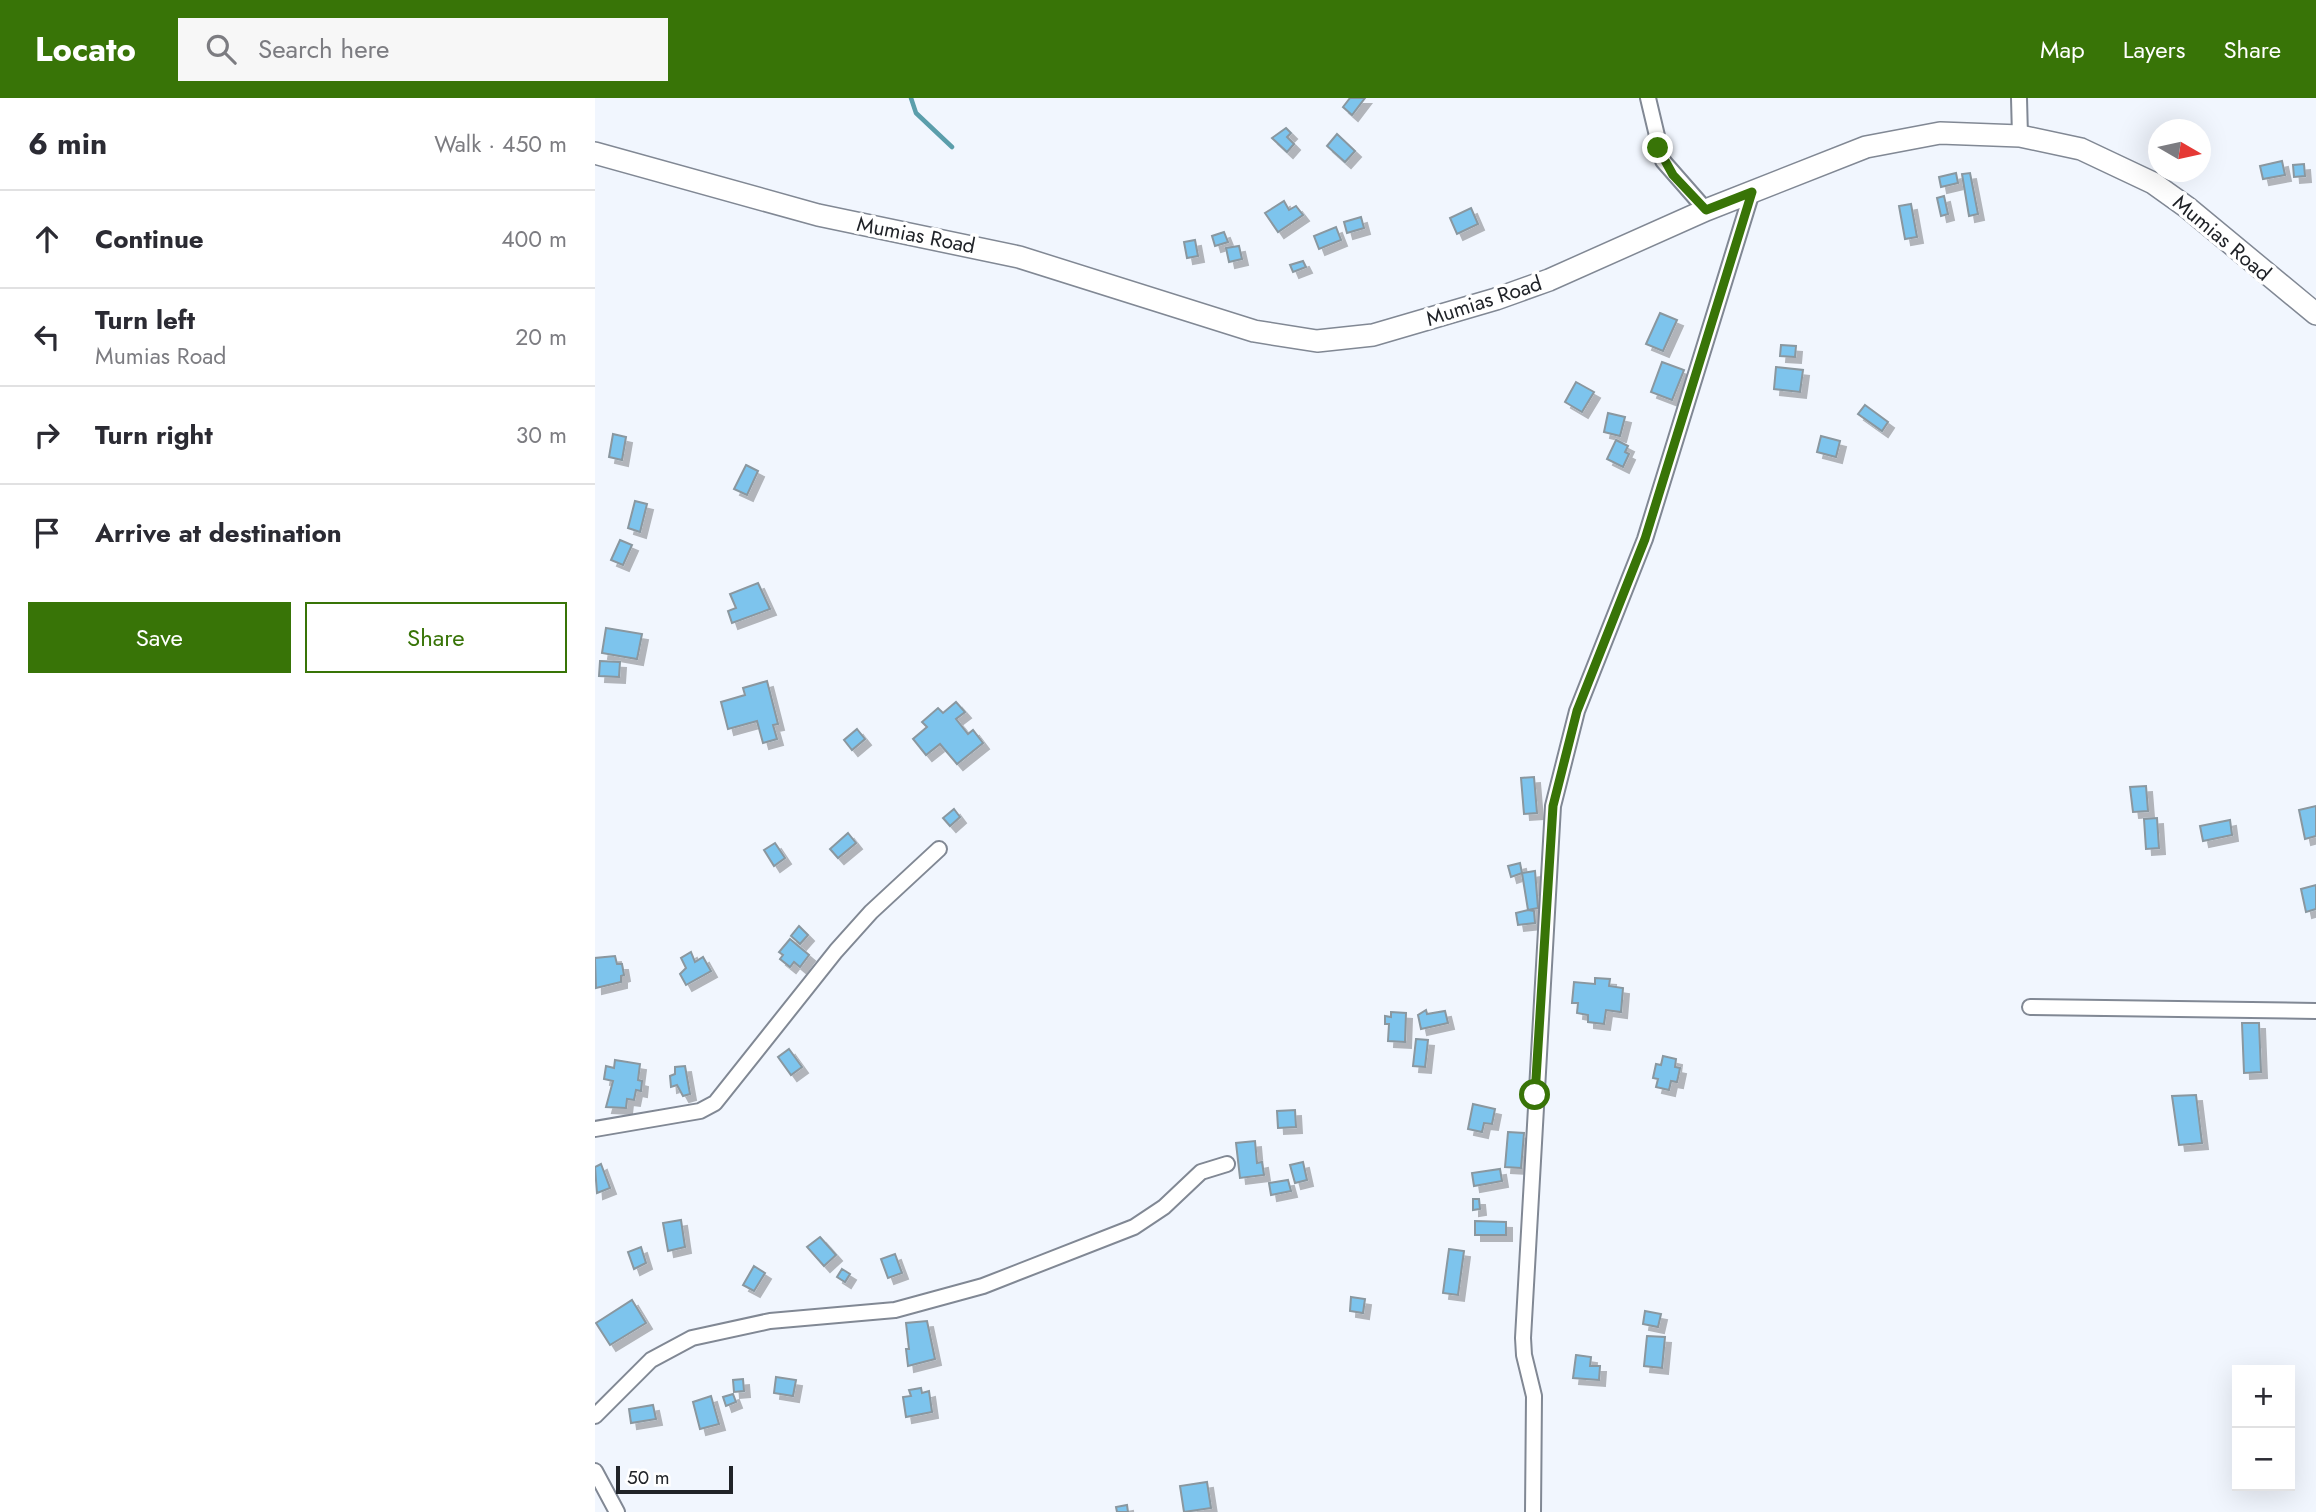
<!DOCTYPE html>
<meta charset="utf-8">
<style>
:root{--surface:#fff;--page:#f7f7f7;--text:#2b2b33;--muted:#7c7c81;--line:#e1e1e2;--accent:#387407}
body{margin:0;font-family:Jost,sans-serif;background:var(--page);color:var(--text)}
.controls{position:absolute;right:21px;bottom:21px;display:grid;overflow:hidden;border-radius:0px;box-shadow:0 7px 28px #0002}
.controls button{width:63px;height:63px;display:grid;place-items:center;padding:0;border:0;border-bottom:2px solid var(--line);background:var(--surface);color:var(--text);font:35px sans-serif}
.compass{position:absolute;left:1553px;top:21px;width:63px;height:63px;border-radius:50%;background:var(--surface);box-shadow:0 7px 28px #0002;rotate:99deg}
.scale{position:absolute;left:21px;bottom:18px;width:117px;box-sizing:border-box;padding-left:7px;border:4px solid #202328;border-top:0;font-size:19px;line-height:24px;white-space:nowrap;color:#202328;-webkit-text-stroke:5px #fff;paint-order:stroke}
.stop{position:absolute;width:21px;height:21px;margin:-16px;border:5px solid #387407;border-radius:50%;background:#fff}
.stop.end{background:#387407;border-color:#fff;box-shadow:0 2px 7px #0008}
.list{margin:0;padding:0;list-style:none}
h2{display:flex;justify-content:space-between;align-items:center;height:91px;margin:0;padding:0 28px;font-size:30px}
h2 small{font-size:23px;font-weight:400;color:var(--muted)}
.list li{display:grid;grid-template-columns:46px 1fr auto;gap:21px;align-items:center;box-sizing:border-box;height:98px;padding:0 28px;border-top:2px solid var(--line)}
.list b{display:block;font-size:26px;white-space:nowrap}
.list p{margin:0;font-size:23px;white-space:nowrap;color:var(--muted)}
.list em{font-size:23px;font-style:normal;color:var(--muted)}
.actions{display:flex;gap:14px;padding:21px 28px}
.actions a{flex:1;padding:16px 0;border:2px solid var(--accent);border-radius:0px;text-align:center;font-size:24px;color:var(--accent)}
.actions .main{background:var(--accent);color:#fff}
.icon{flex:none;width:38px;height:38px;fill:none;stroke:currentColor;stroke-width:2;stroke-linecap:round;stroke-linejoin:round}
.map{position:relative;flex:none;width:1721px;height:1414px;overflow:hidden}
header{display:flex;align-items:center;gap:42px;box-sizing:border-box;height:98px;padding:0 35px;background:var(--accent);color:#fff}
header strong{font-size:33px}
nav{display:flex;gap:38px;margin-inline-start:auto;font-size:24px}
.search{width:490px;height:63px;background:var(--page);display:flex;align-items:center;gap:18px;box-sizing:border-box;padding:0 24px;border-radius:0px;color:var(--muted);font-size:26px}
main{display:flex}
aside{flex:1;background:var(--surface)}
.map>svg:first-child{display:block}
</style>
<header>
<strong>Locato</strong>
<div class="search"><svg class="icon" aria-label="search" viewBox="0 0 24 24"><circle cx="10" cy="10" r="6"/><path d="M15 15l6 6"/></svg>Search here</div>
<nav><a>Map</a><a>Layers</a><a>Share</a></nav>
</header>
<main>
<aside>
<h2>6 min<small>Walk · 450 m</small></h2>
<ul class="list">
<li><svg class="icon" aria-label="ahead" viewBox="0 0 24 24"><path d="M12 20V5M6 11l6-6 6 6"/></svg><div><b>Continue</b></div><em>400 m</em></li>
<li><svg class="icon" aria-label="left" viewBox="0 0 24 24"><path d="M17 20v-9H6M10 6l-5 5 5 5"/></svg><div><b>Turn left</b><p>Mumias Road</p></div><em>20 m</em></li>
<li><svg class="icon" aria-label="right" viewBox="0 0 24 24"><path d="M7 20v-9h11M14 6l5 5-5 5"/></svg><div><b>Turn right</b></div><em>30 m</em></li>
<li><svg class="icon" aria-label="arrive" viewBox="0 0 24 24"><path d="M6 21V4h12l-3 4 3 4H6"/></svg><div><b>Arrive at destination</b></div></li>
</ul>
<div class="actions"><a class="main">Save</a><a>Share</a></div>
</aside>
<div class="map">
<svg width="1721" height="1414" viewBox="0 0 1721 1414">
<defs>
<filter id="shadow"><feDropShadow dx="6" dy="6" stdDeviation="0" flood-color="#0004"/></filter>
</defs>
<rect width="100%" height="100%" fill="#f1f6fe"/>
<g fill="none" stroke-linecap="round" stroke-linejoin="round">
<path stroke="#5b9eab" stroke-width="4.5" d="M316,0L321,15L357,49"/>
</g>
<g fill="#7dc4ed" stroke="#8a979f" stroke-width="2" filter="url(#shadow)">
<path d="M755,0H770L757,17L748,9Z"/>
<path d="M691,30L696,35L692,39L699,46L692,54L677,40Z"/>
<path d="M742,36L760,53L750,64L732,48Z"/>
<path d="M1687,63L1690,77L1668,81L1665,68Z"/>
<path d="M1709,66L1710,78L1699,79L1698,67Z"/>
<path d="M1361,75L1363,85L1346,89L1344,79Z"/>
<path d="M1375,75L1383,116L1374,118L1367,76Z"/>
<path d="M1349,98L1353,116L1346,118L1342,100Z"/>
<path d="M689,103L694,112L701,108L708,117L683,134L670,115Z"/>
<path d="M1316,106L1322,139L1310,141L1304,108Z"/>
<path d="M876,110L883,126L862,136L855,120Z"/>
<path d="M766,119L769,130L752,135L749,124Z"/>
<path d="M741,129L746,142L724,151L719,138Z"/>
<path d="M629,134L633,144L620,148L617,138Z"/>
<path d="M600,142L603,158L592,160L589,144Z"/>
<path d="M644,148L647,161L634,164L631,150Z"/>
<path d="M708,163L711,169L698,174L695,167Z"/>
<path d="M1065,215L1082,222L1068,253L1051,246Z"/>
<path d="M1186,247L1201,248L1200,259L1185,258Z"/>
<path d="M1067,264L1089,272L1077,302L1056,294Z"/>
<path d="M1181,269L1208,272L1205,294L1179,291Z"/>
<path d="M981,284L999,294L987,314L970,304Z"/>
<path d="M1270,307L1293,324L1287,333L1263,316Z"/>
<path d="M1013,315L1030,319L1025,338L1009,334Z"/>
<path d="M18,336L31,339L27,362L14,359Z"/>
<path d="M1226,338L1245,343L1241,359L1222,354Z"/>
<path d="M1021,342L1033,348L1030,354L1034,356L1028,369L1012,361Z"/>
<path d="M151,367L163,373L152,397L139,391Z"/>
<path d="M40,403L52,406L45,434L33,430Z"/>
<path d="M25,442L37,447L28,467L16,462Z"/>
<path d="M163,485L175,511L137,525L133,513L141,510L135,496Z"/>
<path d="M11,530L47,536L42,561L7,555Z"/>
<path d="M5,563L25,564L24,579L4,578Z"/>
<path d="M172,583L183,626L178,627L182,641L168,645L162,623L133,631L126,604L150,597L148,590Z"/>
<path d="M361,604L370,614L361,621L373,636L378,632L388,645L362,666L345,646L331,657L318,641L332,629L327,624L343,610L348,615Z"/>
<path d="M262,631L270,641L257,652L249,642Z"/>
<path d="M939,679L942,715L929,716L926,680Z"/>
<path d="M1551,688L1553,713L1538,714L1535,689Z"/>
<path d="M1721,708V738L1710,741L1704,712Z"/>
<path d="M359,711L365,719L355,728L348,720Z"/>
<path d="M1562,720L1564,750L1551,751L1549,721Z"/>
<path d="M1635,722L1637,737L1608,743L1605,728Z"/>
<path d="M253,735L261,745L243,760L235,751Z"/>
<path d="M180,745L190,760L179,768L169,752Z"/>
<path d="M925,765L927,775L916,779L913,768Z"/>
<path d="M940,773L943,810L933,812L927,775Z"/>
<path d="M1721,787V811L1711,814L1706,791Z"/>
<path d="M933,812L939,813L940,825L923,827L921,815Z"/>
<path d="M204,828L213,837L205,846L196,838Z"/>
<path d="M195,841L214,857L205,869L199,864L195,869L185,861L188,857L184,854Z"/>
<path d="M96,854L100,864L108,859L116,873L91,887L85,876L91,870L86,860Z"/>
<path d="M20,858L22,866H27L29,877L26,878V884L1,890L0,860Z"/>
<path d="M1000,880L1015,881L1014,888L1028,890L1026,914L1011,912L1009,926L993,924V917L982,915L983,905H977L979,884L1000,886Z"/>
<path d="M831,912L832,916L850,913L853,925L826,931L823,917Z"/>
<path d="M796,914L811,915L810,944L793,943L794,926H790V918L796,919Z"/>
<path d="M1647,925H1664L1666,974L1649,975Z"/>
<path d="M821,941L833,942L830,969L818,968Z"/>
<path d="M194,951L207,969L196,977L183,959Z"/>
<path d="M1068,958L1081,961L1080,969L1085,970L1082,984L1076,983L1074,992L1061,989L1063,981L1058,980L1061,966L1066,967Z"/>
<path d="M20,962L45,966L43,982L47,983L46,993L41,992L39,1002L32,1001L31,1010L11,1009L18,983L9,981L11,968L19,970Z"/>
<path d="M90,968L95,996L88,998L82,987L76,989L75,978L80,976V969Z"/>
<path d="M1601,997L1607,1045L1584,1047L1577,998Z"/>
<path d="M878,1006L900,1011L897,1026L889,1025L887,1034L873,1031Z"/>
<path d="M700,1012L701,1029L683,1030L682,1013Z"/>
<path d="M913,1034L929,1035L926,1070L910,1069Z"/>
<path d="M660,1043L662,1065L667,1064L669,1077L645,1080L641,1045Z"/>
<path d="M708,1064L712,1082L700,1085L695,1067Z"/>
<path d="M6,1066L15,1090L2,1095L0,1069Z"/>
<path d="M905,1071L907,1083L879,1088L877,1075Z"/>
<path d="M693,1082L696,1093L676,1097L674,1085Z"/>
<path d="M878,1101H884L885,1111L878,1112Z"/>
<path d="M86,1122L90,1149L73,1153L68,1125Z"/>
<path d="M880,1123L911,1124V1137H880Z"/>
<path d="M225,1139L241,1157L229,1168L212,1149Z"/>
<path d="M46,1149L51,1165L39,1171L33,1154Z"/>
<path d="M854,1151L869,1153L863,1197L848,1195Z"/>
<path d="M300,1156L307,1175L293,1180L286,1161Z"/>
<path d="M159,1168L170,1175L159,1193L148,1187Z"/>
<path d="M247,1171L255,1176L250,1184L242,1179Z"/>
<path d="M756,1199L770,1201L768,1215L755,1213Z"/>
<path d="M37,1202L51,1225L15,1247L1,1225Z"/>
<path d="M1050,1213L1066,1216L1063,1229L1048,1226Z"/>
<path d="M332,1223L340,1261L313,1268L311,1251H314L311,1225Z"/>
<path d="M1052,1238L1070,1239L1067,1270L1049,1268Z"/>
<path d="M981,1257L996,1259L995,1268H1005L1004,1282L978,1280Z"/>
<path d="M181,1279L201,1282L198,1298L179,1295Z"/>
<path d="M148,1281L149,1293L139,1294L138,1282Z"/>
<path d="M326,1290L327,1295L334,1293L337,1314L311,1319L308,1299L316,1298L314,1292Z"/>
<path d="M138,1296L141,1304L131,1308L128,1299Z"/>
<path d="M116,1298L124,1326L105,1331L98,1304Z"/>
<path d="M58,1307L61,1321L36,1325L34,1311Z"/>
<path d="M612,1384L616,1410L589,1414L585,1388Z"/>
<path d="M532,1407L533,1414H522L521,1409Z"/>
</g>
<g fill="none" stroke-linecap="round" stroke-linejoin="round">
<defs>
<g id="street">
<path d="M1053,0L1068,63L1111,112"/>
<path d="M1424,0L1425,38"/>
<path d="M1435,909L1721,913"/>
<path d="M0,1031L105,1013L120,1005L241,853L276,814L344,751"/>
<path d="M0,1318L56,1262L97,1240L175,1223L300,1212L388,1188L539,1129L569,1109L606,1074L632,1066"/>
<path d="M0,1373L22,1414"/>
<path d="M938,1414L939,1298L929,1257L928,1240L958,708L982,613L1050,441L1157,94"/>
</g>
<path id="secondary" d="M0,55L223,117L424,159L659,233L722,243L778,237L901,201L954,182L1111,112L1271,49L1345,35L1425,38L1486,51L1558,85L1593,110L1721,216"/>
</defs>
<use href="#street" stroke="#818894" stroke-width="18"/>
<use href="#secondary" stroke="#818894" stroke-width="24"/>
<use href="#street" stroke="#fff" stroke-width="14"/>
<use href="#secondary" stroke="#fff" stroke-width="21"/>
</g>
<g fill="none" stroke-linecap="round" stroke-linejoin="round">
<path stroke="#387407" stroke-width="9" d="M940,997L958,708L982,613L1050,441L1157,94L1111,112L1078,77L1063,50"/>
</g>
<g text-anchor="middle" stroke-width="7" stroke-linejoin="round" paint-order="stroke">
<g font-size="21" fill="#202328" stroke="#fff">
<text transform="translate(321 137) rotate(11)" y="7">Mumias Road</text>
<text transform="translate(1627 140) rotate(40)" y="7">Mumias Road</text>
<text transform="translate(889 203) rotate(-18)" y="7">Mumias Road</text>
</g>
</g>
</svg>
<div class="controls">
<button>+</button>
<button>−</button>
</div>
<svg class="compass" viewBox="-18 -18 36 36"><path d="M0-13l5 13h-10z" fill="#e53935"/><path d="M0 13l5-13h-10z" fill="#7c7c81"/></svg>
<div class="scale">50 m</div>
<div class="stop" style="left:940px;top:997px"></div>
<div class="stop end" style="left:1063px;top:50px"></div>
</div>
</main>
